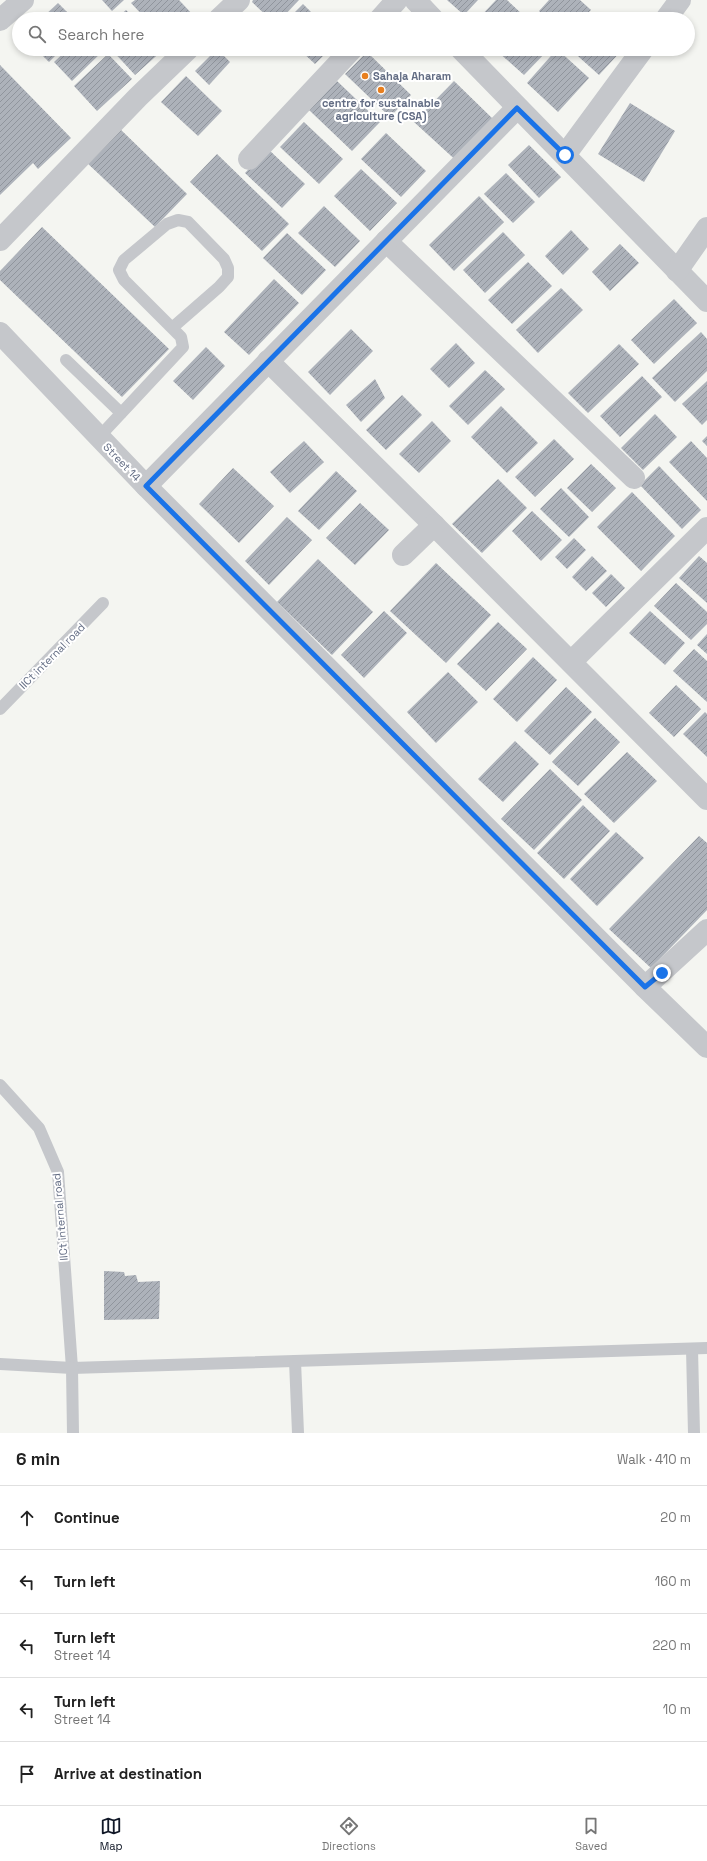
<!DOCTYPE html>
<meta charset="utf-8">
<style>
:root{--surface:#fff;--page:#f6f6f6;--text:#222;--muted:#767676;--line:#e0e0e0;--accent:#111827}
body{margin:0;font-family:"Space Grotesk",sans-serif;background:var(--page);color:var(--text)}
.stop{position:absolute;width:12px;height:12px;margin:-9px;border:3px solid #1a73e8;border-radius:50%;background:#fff}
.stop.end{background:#1a73e8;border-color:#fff;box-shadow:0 1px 4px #0008}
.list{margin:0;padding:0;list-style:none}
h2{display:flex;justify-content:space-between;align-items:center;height:52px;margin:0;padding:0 16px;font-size:17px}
h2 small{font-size:13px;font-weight:400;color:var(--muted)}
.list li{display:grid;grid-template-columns:26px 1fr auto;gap:12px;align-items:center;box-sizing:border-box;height:64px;padding:0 16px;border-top:1px solid var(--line)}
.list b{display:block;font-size:15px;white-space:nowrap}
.list p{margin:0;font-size:13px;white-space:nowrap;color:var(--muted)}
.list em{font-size:13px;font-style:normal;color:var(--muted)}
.icon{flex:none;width:22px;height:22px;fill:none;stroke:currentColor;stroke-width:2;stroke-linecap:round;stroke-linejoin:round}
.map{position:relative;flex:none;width:707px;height:1433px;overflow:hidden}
.search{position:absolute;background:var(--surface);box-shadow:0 2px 6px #0003;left:12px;right:12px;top:12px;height:44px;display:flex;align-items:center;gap:10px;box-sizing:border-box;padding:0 14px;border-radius:22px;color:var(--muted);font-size:15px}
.sheet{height:372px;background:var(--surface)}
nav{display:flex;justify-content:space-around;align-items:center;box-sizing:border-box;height:56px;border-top:1px solid var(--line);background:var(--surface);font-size:11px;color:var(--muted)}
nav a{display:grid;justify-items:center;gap:2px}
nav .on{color:var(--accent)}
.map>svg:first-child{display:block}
</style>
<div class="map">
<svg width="707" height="1433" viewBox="0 0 707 1433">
<defs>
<pattern id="building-hatch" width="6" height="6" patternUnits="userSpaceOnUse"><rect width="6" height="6" fill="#adb2ba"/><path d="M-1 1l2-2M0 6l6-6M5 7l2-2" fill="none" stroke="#90959d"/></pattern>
</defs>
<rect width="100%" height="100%" fill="#f4f5f1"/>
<g fill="url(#building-hatch)">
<path d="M102,0H124L112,11Z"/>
<path d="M135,0H179L194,16L191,19H146L131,3Z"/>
<path d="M253,0H299L281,19H270L252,2Z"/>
<path d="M447,0H478L464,15Z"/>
<path d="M496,0H507L523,15L519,19H478Z"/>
<path d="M549,0H580L591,10L582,19H547L539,11Z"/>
<path d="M58,3L74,19H41Z"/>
<path d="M303,4L318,19H288Z"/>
<path d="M126,10L135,19H116Z"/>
<path d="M534,13L540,19H528Z"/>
<path d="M36,49H62L49,62Z"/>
<path d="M68,49H103L104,50L72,81L54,62Z"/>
<path d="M111,49H164L135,75Z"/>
<path d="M217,49L230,62L209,85L195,71Z"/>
<path d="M299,49H330L315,64Z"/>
<path d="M501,49H549L524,75L498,52Z"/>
<path d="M557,49L589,78L558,112L527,83Z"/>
<path d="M570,49H623L599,75Z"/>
<path d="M367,52L411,95L390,117L345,74Z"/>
<path d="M108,54L132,79L97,111L74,86Z"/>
<path d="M0,65L71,138L38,169L33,163L0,195Z"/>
<path d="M186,76L222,111L198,136L161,102Z"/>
<path d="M337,81L380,122L352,151L309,110Z"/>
<path d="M454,81L493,119L461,165L414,122Z"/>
<path d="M630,103L675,131L644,182L598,154Z"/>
<path d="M304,122L343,159L319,184L280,147Z"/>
<path d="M118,127L187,194L155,227L85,161Z"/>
<path d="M386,133L426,171L401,197L361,159Z"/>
<path d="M529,145L561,177L539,198L508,165Z"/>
<path d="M268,149L305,184L282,208L245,173Z"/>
<path d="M217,154L289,224L262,251L190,182Z"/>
<path d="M361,169L397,203L370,231L334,196Z"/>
<path d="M506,173L535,202L513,223L484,194Z"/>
<path d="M479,196L504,222L454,271L429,245Z"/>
<path d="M324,206L360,241L335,267L298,233Z"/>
<path d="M42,227L169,349L122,397L0,280V271Z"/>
<path d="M571,230L589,249L563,275L545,256Z"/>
<path d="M503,232L525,255L485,293L463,270Z"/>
<path d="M287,233L326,270L302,295L263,258Z"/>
<path d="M620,244L639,263L610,291L592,272Z"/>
<path d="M528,262L552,286L512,324L488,300Z"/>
<path d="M274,279L299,303L249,355L224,332Z"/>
<path d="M561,288L583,310L538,353L516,330Z"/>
<path d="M674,299L697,323L654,364L631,340Z"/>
<path d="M351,329L373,351L330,395L308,372Z"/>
<path d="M701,332L707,339V371L675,402L652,378Z"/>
<path d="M456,343L475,363L449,388L430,369Z"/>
<path d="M619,344L639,364L588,413L568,393Z"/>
<path d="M206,347L225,366L193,400L173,381Z"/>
<path d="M485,370L505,389L468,425L449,406Z"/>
<path d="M642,376L662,397L620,437L600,416Z"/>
<path d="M375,379L385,398L361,422L346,405Z"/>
<path d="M707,381V420L702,425L682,404Z"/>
<path d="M402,395L422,415L386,450L366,430Z"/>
<path d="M501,406L538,443L507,473L471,437Z"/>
<path d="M655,414L677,437L643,470L621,448Z"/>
<path d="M432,421L451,441L419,473L399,454Z"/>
<path d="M707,436V446L702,441Z"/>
<path d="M554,439L574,459L535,497L515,477Z"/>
<path d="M304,441L324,462L290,493L270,472Z"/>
<path d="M691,441L707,458V501L669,462Z"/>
<path d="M591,464L616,488L592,512L567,488Z"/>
<path d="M659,466L701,510L682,529L640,485Z"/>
<path d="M233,468L274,506L239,543L199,504Z"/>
<path d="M336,471L357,491L319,530L298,511Z"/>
<path d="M498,479L527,508L482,553L452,524Z"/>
<path d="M561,488L589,517L569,537L540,509Z"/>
<path d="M632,492L675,536L641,571L597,527Z"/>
<path d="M360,503L389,530L355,565L326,538Z"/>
<path d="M532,511L562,540L541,561L512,531Z"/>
<path d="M287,517L312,540L269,585L245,561Z"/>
<path d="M574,538L586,550L567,569L555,557Z"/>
<path d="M592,556L607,571L586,591L572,577Z"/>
<path d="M699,556L707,563V603L679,578Z"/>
<path d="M318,559L373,612L332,655L277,602Z"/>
<path d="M436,563L491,615L446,663L390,611Z"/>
<path d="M611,574L625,588L606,607L592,593Z"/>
<path d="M676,583L707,612V624L691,640L654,606Z"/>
<path d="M384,611L407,633L364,678L341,655Z"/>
<path d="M650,611L685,643L665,665L629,633Z"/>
<path d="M498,622L527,649L486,691L457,664Z"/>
<path d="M707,634V654L697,645Z"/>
<path d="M694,649L707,661V702L673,671Z"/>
<path d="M533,657L557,680L517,722L493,699Z"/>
<path d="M448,672L478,702L436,743L407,712Z"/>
<path d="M676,685L701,709L674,737L649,713Z"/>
<path d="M566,687L592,712L550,755L524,731Z"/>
<path d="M705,712L707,714V757L683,734Z"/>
<path d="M595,718L620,742L578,786L552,762Z"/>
<path d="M515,741L539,764L503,802L478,779Z"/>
<path d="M627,752L657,781L614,823L584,794Z"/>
<path d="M550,769L582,800L534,850L501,819Z"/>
<path d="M583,805L610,831L564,879L537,853Z"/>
<path d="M616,832L644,858L597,906L570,879Z"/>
<path d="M699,836L707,843V910L651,968L609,929Z"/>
<path d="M104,1271L124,1272L125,1276L136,1275L138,1282L160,1281L159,1319L104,1320Z"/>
</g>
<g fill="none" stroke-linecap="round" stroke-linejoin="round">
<g stroke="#c5c7cb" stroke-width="12">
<path d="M66,360L121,413"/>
<path d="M99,437L183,347L181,337L124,280L119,270L124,260L167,224L178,220L188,222L224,259L228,268V277L219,287L172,328"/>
<path d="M0,709L103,603"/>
<path d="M0,1085L39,1128L58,1172L72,1368L707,1348"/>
<path d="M692,1349L694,1433"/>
<path d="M295,1361L298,1433"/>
<path d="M0,1364L72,1368L73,1433"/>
</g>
<g stroke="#c5c7cb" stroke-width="22">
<path d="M415,0L433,19"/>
<path d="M219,19L239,0"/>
<path d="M380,19L397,0"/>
<path d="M666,19L680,0"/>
<path d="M0,20L23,0"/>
<path d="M461,49L707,301"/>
<path d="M565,155L643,49"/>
<path d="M249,159L352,49"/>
<path d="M0,240L138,97L188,49"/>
<path d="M386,241L634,478"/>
<path d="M677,271L707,228"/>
<path d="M0,333L146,486L645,987L707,930"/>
<path d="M268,361L434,525L707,799"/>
<path d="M146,486L517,108"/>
<path d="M403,555L434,525"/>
<path d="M571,662L707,528"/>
<path d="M645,987L707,1047"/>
</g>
</g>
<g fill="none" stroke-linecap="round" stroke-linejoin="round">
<path stroke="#1a73e8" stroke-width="5" d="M565,155L517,108L146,486L645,987L662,973"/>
</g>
<g fill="#e87f1f" stroke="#fff" stroke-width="1.5">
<circle cx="365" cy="76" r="4"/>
<circle cx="381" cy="90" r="4"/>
</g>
<g text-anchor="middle" stroke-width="4" stroke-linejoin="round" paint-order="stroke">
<g font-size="11" font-weight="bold" fill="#636d84" stroke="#fff" text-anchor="start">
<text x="373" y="80">Sahaja Aharam</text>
<text x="381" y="107" text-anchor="middle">centre for sustainable<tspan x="381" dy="13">agriculture (CSA)</tspan></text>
</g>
<g font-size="11" fill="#636d84" stroke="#fff">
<text transform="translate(122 462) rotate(46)" y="4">Street 14</text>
<text transform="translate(52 656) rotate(-45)" y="4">IICt internal road</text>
<text transform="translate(60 1217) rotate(-95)" y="4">IICt internal road</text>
</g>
</g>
</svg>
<div class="stop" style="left:565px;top:155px"></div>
<div class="stop end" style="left:662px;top:973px"></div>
<div class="search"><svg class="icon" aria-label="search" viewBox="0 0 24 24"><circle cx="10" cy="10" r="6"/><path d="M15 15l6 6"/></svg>Search here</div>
</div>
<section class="sheet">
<h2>6 min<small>Walk · 410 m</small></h2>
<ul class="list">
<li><svg class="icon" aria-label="ahead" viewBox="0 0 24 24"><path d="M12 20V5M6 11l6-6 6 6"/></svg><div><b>Continue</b></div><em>20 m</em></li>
<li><svg class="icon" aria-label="left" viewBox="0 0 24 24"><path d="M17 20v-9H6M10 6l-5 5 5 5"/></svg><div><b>Turn left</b></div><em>160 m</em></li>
<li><svg class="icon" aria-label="left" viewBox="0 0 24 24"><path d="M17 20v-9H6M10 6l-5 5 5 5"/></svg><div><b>Turn left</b><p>Street 14</p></div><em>220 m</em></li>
<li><svg class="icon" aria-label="left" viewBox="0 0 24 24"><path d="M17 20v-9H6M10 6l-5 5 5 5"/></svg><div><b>Turn left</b><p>Street 14</p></div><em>10 m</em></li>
<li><svg class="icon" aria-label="arrive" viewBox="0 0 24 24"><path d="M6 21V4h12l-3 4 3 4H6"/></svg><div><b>Arrive at destination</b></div></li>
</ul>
</section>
<nav>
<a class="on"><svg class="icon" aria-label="map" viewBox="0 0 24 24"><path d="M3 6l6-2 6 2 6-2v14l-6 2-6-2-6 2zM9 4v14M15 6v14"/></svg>Map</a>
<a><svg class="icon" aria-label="directions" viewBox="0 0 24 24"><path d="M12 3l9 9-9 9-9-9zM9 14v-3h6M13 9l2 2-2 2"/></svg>Directions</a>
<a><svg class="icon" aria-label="saved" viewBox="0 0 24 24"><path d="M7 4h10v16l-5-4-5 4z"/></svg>Saved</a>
</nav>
